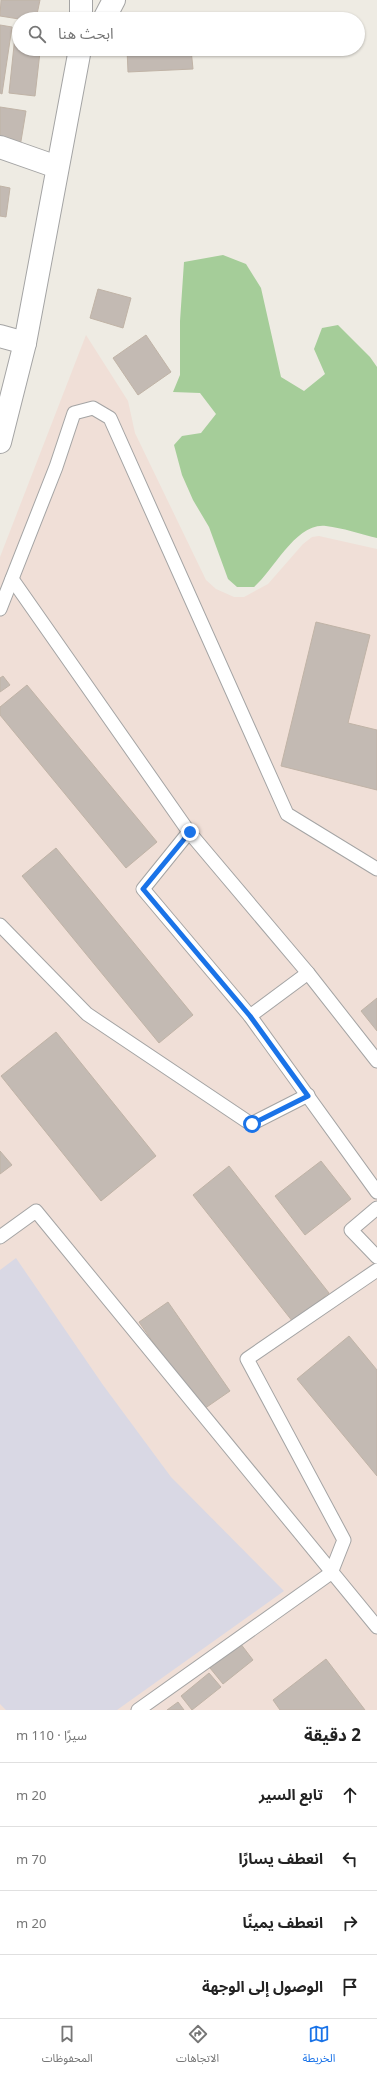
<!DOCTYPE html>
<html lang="ar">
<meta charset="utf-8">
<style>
:root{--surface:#fff;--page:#f6f6f6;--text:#222;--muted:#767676;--line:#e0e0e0;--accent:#1a73e8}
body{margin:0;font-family:"Noto Sans","Noto Sans Arabic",sans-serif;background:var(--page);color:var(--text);direction:rtl}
.stop{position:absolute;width:12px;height:12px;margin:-9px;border:3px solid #1a73e8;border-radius:50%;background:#fff}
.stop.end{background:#1a73e8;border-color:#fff;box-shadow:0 1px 4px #0008}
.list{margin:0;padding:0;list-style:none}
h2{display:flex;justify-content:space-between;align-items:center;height:52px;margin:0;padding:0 16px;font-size:17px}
h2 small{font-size:13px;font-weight:400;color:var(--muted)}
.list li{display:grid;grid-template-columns:26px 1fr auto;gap:12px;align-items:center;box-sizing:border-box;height:64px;padding:0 16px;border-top:1px solid var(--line)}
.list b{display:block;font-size:15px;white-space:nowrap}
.list em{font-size:13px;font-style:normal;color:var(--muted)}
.icon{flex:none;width:22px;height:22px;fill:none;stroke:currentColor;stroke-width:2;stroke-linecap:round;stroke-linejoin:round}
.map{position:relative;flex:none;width:377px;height:1710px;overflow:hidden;direction:ltr}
.search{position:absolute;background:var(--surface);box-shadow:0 1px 3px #0004;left:12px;right:12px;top:12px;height:44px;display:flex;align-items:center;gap:10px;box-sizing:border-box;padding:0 14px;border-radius:22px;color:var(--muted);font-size:15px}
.sheet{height:308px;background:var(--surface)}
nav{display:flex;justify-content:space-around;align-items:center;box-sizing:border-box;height:56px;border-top:1px solid var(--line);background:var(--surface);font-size:11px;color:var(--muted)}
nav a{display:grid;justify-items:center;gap:2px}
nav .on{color:var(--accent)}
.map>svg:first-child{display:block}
</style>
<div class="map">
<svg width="377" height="1710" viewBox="0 0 377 1710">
<rect width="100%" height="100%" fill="#eeebe3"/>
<path fill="#f0dfd7" d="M86,335L128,401L135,433L206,580L216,589L234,597H244L268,584L303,544L312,537L319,536L377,549V1710H0V557Z"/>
<path fill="#a5cd99" d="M223,255L246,264L261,288L281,377L304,391L325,374L314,349L322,328L338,325L370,357L377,367V538C360,534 343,528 326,526C296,522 274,570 254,587H237L228,579L209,527L193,500L182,475L174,445L182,436L201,433L216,414L200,393L173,392L180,375V321L184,262Z"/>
<path fill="#d9d8e4" d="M16,1258L103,1385L171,1477L284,1591L117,1710H6L0,1704V1270Z"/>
<g fill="#c3bab3" stroke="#c0b3a6">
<path d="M1,0H40L36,19H19L0,16Z"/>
<path d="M0,25L12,27L2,94L0,93Z"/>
<path d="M15,36H19V49H30V51L40,52L35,96L9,93Z"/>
<path d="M127,49H191L193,69L128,72Z"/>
<path d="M0,107L26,111L19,153L0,150Z"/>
<path d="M0,186L10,188L6,217L0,216Z"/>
<path d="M98,289L131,298L123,328L90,318Z"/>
<path d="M146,335L171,372L138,395L113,358Z"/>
<path d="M316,622L370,635L348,723L377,730V790L281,766Z"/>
<path d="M3,676L10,685L0,692V678Z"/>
<path d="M27,685L157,842L126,868L0,715V707Z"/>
<path d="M56,848L193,1015L159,1043L22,876Z"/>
<path d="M377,998V1031L361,1011Z"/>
<path d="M56,1032L156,1156L101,1201L1,1076Z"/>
<path d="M0,1151L12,1165L0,1174Z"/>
<path d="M321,1161L351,1199L305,1235L275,1196Z"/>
<path d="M229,1166L329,1293L293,1322L193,1195Z"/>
<path d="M168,1302L230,1391L201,1411L139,1322Z"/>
<path d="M349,1336L377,1370V1476L297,1379Z"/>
<path d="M240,1643L253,1660L223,1684L210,1668Z"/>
<path d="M326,1659L365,1710H280L273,1700Z"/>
<path d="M209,1673L221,1687L192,1710L181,1696Z"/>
<path d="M178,1702L184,1710H167Z"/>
</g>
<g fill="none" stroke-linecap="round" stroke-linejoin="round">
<defs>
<g id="lane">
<path d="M12,579L189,832L308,973L377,1061"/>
<path d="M0,609L56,467L74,413L93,408L110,418L287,814L377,869"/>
<path d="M189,832L143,889L250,1016L377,1192"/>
<path d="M0,925L87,1014L251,1124L308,1095"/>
<path d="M250,1016L308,973"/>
<path d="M377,1208L351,1230L377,1257"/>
<path d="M0,1237L36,1211L377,1627"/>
<path d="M138,1710L331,1573L344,1540L247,1359L377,1270"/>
</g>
<g id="street">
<path d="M81,19V0"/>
<path d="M104,19L114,0"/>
<path d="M0,147L57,167"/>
<path d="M0,336L25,343"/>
<path d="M0,442L25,343L80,49"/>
</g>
</defs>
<use href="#lane" stroke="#a4a4a4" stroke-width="15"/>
<use href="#street" stroke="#a4a4a4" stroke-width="24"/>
<use href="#lane" stroke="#fff" stroke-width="13"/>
<use href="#street" stroke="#fff" stroke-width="22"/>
</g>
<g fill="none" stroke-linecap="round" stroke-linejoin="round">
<path stroke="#1a73e8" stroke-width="5" d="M190,832L143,889L250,1016L308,1096L252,1124"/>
</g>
</svg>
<div class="stop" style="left:252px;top:1124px"></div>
<div class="stop end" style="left:190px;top:832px"></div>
<div class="search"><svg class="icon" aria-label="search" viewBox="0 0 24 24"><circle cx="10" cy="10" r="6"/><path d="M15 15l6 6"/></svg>ابحث هنا</div>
</div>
<section class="sheet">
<h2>2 دقيقة<small>سيرًا · 110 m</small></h2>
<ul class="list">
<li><svg class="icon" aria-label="ahead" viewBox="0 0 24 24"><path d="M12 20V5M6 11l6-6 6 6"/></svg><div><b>تابع السير</b></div><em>20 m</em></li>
<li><svg class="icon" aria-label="left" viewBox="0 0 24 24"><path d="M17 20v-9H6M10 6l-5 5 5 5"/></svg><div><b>انعطف يسارًا</b></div><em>70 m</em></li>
<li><svg class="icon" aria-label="right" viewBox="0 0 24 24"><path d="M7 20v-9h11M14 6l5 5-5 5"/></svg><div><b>انعطف يمينًا</b></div><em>20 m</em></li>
<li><svg class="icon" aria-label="arrive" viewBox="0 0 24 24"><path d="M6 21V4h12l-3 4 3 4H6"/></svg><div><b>الوصول إلى الوجهة</b></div></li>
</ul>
</section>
<nav>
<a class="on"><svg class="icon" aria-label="map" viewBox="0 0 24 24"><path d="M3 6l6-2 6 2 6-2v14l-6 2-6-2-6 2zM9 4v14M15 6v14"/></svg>الخريطة</a>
<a><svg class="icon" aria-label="directions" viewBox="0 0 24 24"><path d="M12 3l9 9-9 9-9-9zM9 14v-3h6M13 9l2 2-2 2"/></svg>الاتجاهات</a>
<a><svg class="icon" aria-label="saved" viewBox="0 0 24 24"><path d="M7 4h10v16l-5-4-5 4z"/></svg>المحفوظات</a>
</nav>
